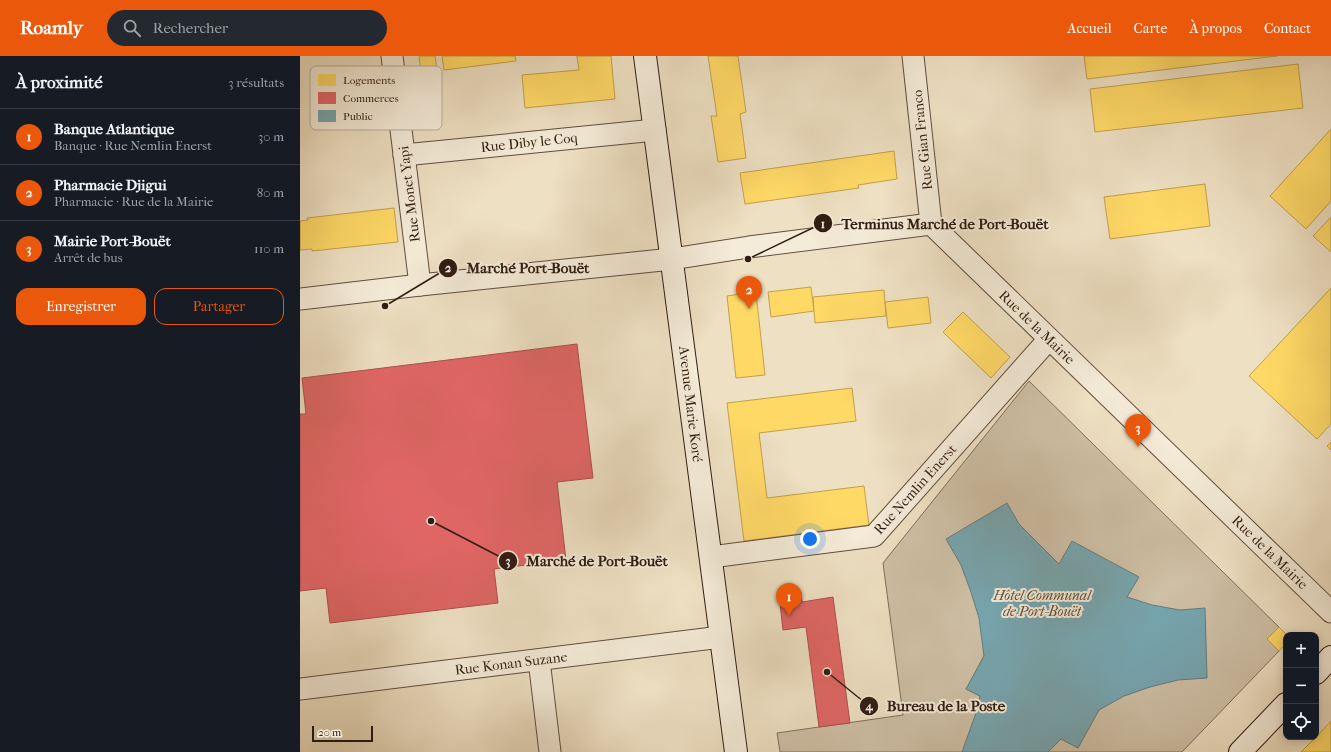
<!DOCTYPE html>
<html lang="fr">
<meta charset="utf-8">
<style>
:root{--surface:#171b24;--page:#242831;--text:#f1f3f6;--muted:#9ea1a6;--line:#363941;--accent:#ea580c}
body{margin:0;font-family:"IM FELL French Canon",serif;background:var(--page);color:var(--text)}
.controls{position:absolute;right:12px;bottom:12px;display:grid;overflow:hidden;border-radius:8px;box-shadow:0 2px 10px #0003}
.controls button{width:36px;height:36px;display:grid;place-items:center;padding:0;border:0;border-bottom:1px solid var(--line);background:var(--surface);color:var(--text);font:20px sans-serif}
.scale{position:absolute;left:12px;bottom:10px;width:61px;box-sizing:border-box;padding-left:4px;border:2px solid #301c11;border-top:0;font-size:11px;line-height:14px;white-space:nowrap;color:#301c11;-webkit-text-stroke:3px #f4ebd8;paint-order:stroke}
.you{position:absolute;left:510px;top:483px;width:14px;height:14px;margin:-10px;border:3px solid #fff;border-radius:50%;background:#1a73e8;box-shadow:0 0 0 6px #1a73e833}
.badge{display:grid;place-items:center;width:26px;height:26px;border-radius:50%;background:var(--accent);color:#fff;font-size:13px;font-weight:700}
.pin{position:absolute;translate:-50% -33px;filter:drop-shadow(0 1px 2px #0008)}
.pin::after{content:'';position:absolute;top:21px;width:14px;height:12px;background:inherit;clip-path:polygon(0 0,100% 0,50% 100%)}
.list{margin:0;padding:0;list-style:none}
h2{display:flex;justify-content:space-between;align-items:center;height:52px;margin:0;padding:0 16px;font-size:17px}
h2 small{font-size:13px;font-weight:400;color:var(--muted)}
.list li{display:grid;grid-template-columns:26px 1fr auto;gap:12px;align-items:center;box-sizing:border-box;height:56px;padding:0 16px;border-top:1px solid var(--line)}
.list b{display:block;font-size:15px;white-space:nowrap}
.list p{margin:0;font-size:13px;white-space:nowrap;color:var(--muted)}
.list em{font-size:13px;font-style:normal;color:var(--muted)}
.actions{display:flex;gap:8px;padding:12px 16px}
.actions a{flex:1;padding:9px 0;border:1px solid var(--accent);border-radius:12px;text-align:center;font-size:14px;color:var(--accent)}
.actions .main{background:var(--accent);color:#fff}
.icon{flex:none;width:22px;height:22px;fill:none;stroke:currentColor;stroke-width:2;stroke-linecap:round;stroke-linejoin:round}
.map{position:relative;flex:none;width:1031px;height:696px;overflow:hidden}
header{display:flex;align-items:center;gap:24px;box-sizing:border-box;height:56px;padding:0 20px;background:var(--accent);color:#fff}
header strong{font-size:19px}
nav{display:flex;gap:22px;margin-inline-start:auto;font-size:14px}
.search{width:280px;height:36px;background:var(--page);display:flex;align-items:center;gap:10px;box-sizing:border-box;padding:0 14px;border-radius:22px;color:var(--muted);font-size:15px}
main{display:flex}
aside{flex:1;background:var(--surface)}
.map>svg:first-child{display:block}
</style>
<header>
<strong>Roamly</strong>
<div class="search"><svg class="icon" aria-label="search" viewBox="0 0 24 24"><circle cx="10" cy="10" r="6"/><path d="M15 15l6 6"/></svg>Rechercher</div>
<nav><a>Accueil</a><a>Carte</a><a>À propos</a><a>Contact</a></nav>
</header>
<main>
<aside>
<h2>À proximité<small>3 résultats</small></h2>
<ul class="list">
<li><span class="badge">1</span><div><b>Banque Atlantique</b><p>Banque · Rue Nemlin Enerst</p></div><em>30 m</em></li>
<li><span class="badge">2</span><div><b>Pharmacie Djigui</b><p>Pharmacie · Rue de la Mairie</p></div><em>80 m</em></li>
<li><span class="badge">3</span><div><b>Mairie Port-Bouët</b><p>Arrêt de bus</p></div><em>110 m</em></li>
</ul>
<div class="actions"><a class="main">Enregistrer</a><a>Partager</a></div>
</aside>
<div class="map">
<svg width="1031" height="696" viewBox="0 0 1031 696">
<rect width="100%" height="100%" fill="#eee0c3"/>
<filter id="stains"><feTurbulence type="fractalNoise" baseFrequency=".005" numOctaves="4"/><feColorMatrix values="0 0 0 0 .2 0 0 0 0 .09 0 0 0 0 .02 0 0 0 .5 -.17"/></filter>
<radialGradient id="worn" r=".72"><stop offset=".6" stop-color="#630" stop-opacity="0"/><stop offset="1" stop-color="#630" stop-opacity=".3"/></radialGradient>
<path fill="#cebfa5" stroke="#7f6e5b" d="M729,325L987,579L979,595L882,696H480L477,677L603,659L583,507Z"/>
<g fill="#ffd966" stroke="#c1a04c" fill-rule="evenodd">
<path d="M119,0H135L138,21L122,23Z"/>
<path d="M142,0H215L216,5L144,14Z"/>
<path d="M277,0H311L315,43L225,52L222,19L279,14Z"/>
<path d="M408,0H438L446,56L440,58L446,102L418,106L411,60H417Z"/>
<path d="M784,0H977L787,23Z"/>
<path d="M998,8L1003,52L795,76L790,33Z"/>
<path d="M1031,73V145L1006,173L970,140Z"/>
<path d="M594,95L597,123L558,129L559,132L445,148L440,117Z"/>
<path d="M905,128L910,170L810,183L804,141Z"/>
<path d="M94,152L98,186L12,195V193L0,194V165L8,164L7,162Z"/>
<path d="M1031,161V196L1013,180Z"/>
<path d="M455,228L465,319L436,322L427,240L448,237L447,229Z"/>
<path d="M511,231L514,255L471,261L468,236Z"/>
<path d="M1031,232V368L1017,383L949,320Z"/>
<path d="M584,234L586,260L515,267L513,241Z"/>
<path d="M628,241L631,267L588,272L585,246Z"/>
<path d="M663,256L710,301L691,322L643,276Z"/>
<path d="M552,332L556,365L459,377L467,442L564,430L569,469L444,485L427,347Z"/>
<path d="M1031,386V394L1027,390Z"/>
<path d="M726,521L838,581L778,692L666,633ZM737,561L800,594L767,656L704,623Z"/>
<path d="M979,571L987,579L986,588L979,595L967,583Z"/>
<path d="M1031,665V696H1001L1016,681Z"/>
</g>
<g fill="#e06666" stroke="#ab504c">
<path d="M277,288L293,422L257,426L266,504L194,513L198,547L30,567L26,532L0,535V358H6L2,322Z"/>
<path d="M501,536L502,546L533,541L550,667L519,671L506,571L483,574L479,539Z"/>
</g>
<path fill="#76a5af" stroke="#617c80" d="M707,447L719,468L759,508L772,485L839,521L827,541L852,549L880,554L905,552L907,622L878,624L850,631L824,640L799,654L778,692L761,683L748,696H662L677,654L680,640L666,633L684,600L679,562L671,536L661,509L646,483Z"/>
<g fill="none" stroke-linecap="round" stroke-linejoin="round">
<defs>
<g id="street">
<path d="M92,0L120,229"/>
<path d="M613,0L631,168"/>
<path d="M104,99L355,74"/>
<path d="M631,168L1031,556"/>
<path d="M0,243L120,229L372,203L449,191L631,168"/>
<path d="M411,501L574,480L749,283"/>
<path d="M239,604L250,696"/>
<path d="M0,633L421,581"/>
</g>
<g id="secondary">
<path d="M345,0L436,696"/>
<path d="M1016,617L1031,601"/>
<path d="M940,696L986,648"/>
</g>
</defs>
<use href="#street" stroke="#604d3e" stroke-width="23"/>
<use href="#secondary" stroke="#301c11" stroke-width="24"/>
<use href="#street" stroke="#f4ebd8" stroke-width="21"/>
<use href="#secondary" stroke="#f4ebd8" stroke-width="22"/>
</g>
<g text-anchor="middle" stroke-width="4" stroke-linejoin="round" paint-order="stroke">
<g font-size="14" fill="#301c11" stroke="#f4ebd8">
<text transform="translate(622 84) rotate(-96)" y="5">Rue Gian Franco</text>
<text transform="translate(229 86) rotate(-6)" y="5">Rue Diby le Coq</text>
<text transform="translate(109 138) rotate(-97)" y="5">Rue Monet Yapi</text>
<text transform="translate(737 271) rotate(44)" y="5">Rue de la Mairie</text>
<text transform="translate(391 348) rotate(83)" y="5">Avenue Marie Koré</text>
<text transform="translate(615 433) rotate(-48)" y="5">Rue Nemlin Enerst</text>
<text transform="translate(970 496) rotate(44)" y="5">Rue de la Mairie</text>
<text transform="translate(211 607) rotate(-7)" y="5">Rue Konan Suzane</text>
</g>
<g font-size="14" font-style="italic" fill="#5f4d3d" stroke="#f4ebd8">
<text x="742" y="544">Hôtel Communal<tspan x="742" dy="16">de Port-Bouët</tspan></text>
</g>
</g>
<rect x="10" y="10" width="132" height="64" rx="6" fill="#f4ebd8" stroke="#b9ad9c" stroke-width="1"/>
<rect x="18" y="18" width="18" height="12" fill="#ffd966"/>
<rect x="18" y="36" width="18" height="12" fill="#e06666"/>
<rect x="18" y="54" width="18" height="12" fill="#76a5af"/>
<g font-size="11" fill="#301c11">
<text x="43" y="28">Logements</text>
<text x="43" y="46">Commerces</text>
<text x="43" y="64">Public</text>
</g>
<path fill="none" stroke="#301c11" stroke-width="1.5" d="M448 203L523 167M85 250L148 212M131 465L208 505M527 616L569 650"/>
<g fill="#301c11" stroke="#f4ebd8" stroke-width="1.5">
<circle cx="448" cy="203" r="4"/>
<circle cx="85" cy="250" r="4"/>
<circle cx="131" cy="465" r="4"/>
<circle cx="527" cy="616" r="4"/>
<circle cx="523" cy="167" r="10"/>
<circle cx="148" cy="212" r="10"/>
<circle cx="208" cy="505" r="10"/>
<circle cx="569" cy="650" r="10"/>
</g>
<g font-size="12" text-anchor="middle" font-weight="bold" fill="#fff">
<text x="523" y="172">1</text>
<text x="148" y="216">2</text>
<text x="208" y="509">3</text>
<text x="569" y="654">4</text>
</g>
<g font-size="15" text-anchor="middle" font-weight="bold" fill="#301c11" stroke="#f4ebd8" stroke-width="4" stroke-linejoin="round" paint-order="stroke">
<text x="645" y="173">Terminus Marché de Port-Bouët</text>
<text x="228" y="217">Marché Port-Bouët</text>
<text x="297" y="510">Marché de Port-Bouët</text>
<text x="646" y="655">Bureau de la Poste</text>
</g>
<rect width="100%" height="100%" filter="url(#stains)"/>
<rect width="100%" height="100%" fill="url(#worn)"/>
</svg>
<div class="controls">
<button>+</button>
<button>−</button>
<button><svg class="icon" aria-label="locate" viewBox="0 0 24 24"><circle cx="12" cy="12" r="6"/><path d="M12 2v4M12 18v4M2 12h4M18 12h4"/></svg></button>
</div>
<div class="scale">20 m</div>
<div class="you"></div>
<div class="pin badge" style="left:489px;top:560px">1</div>
<div class="pin badge" style="left:449px;top:253px">2</div>
<div class="pin badge" style="left:838px;top:391px">3</div>
</div>
</main>
